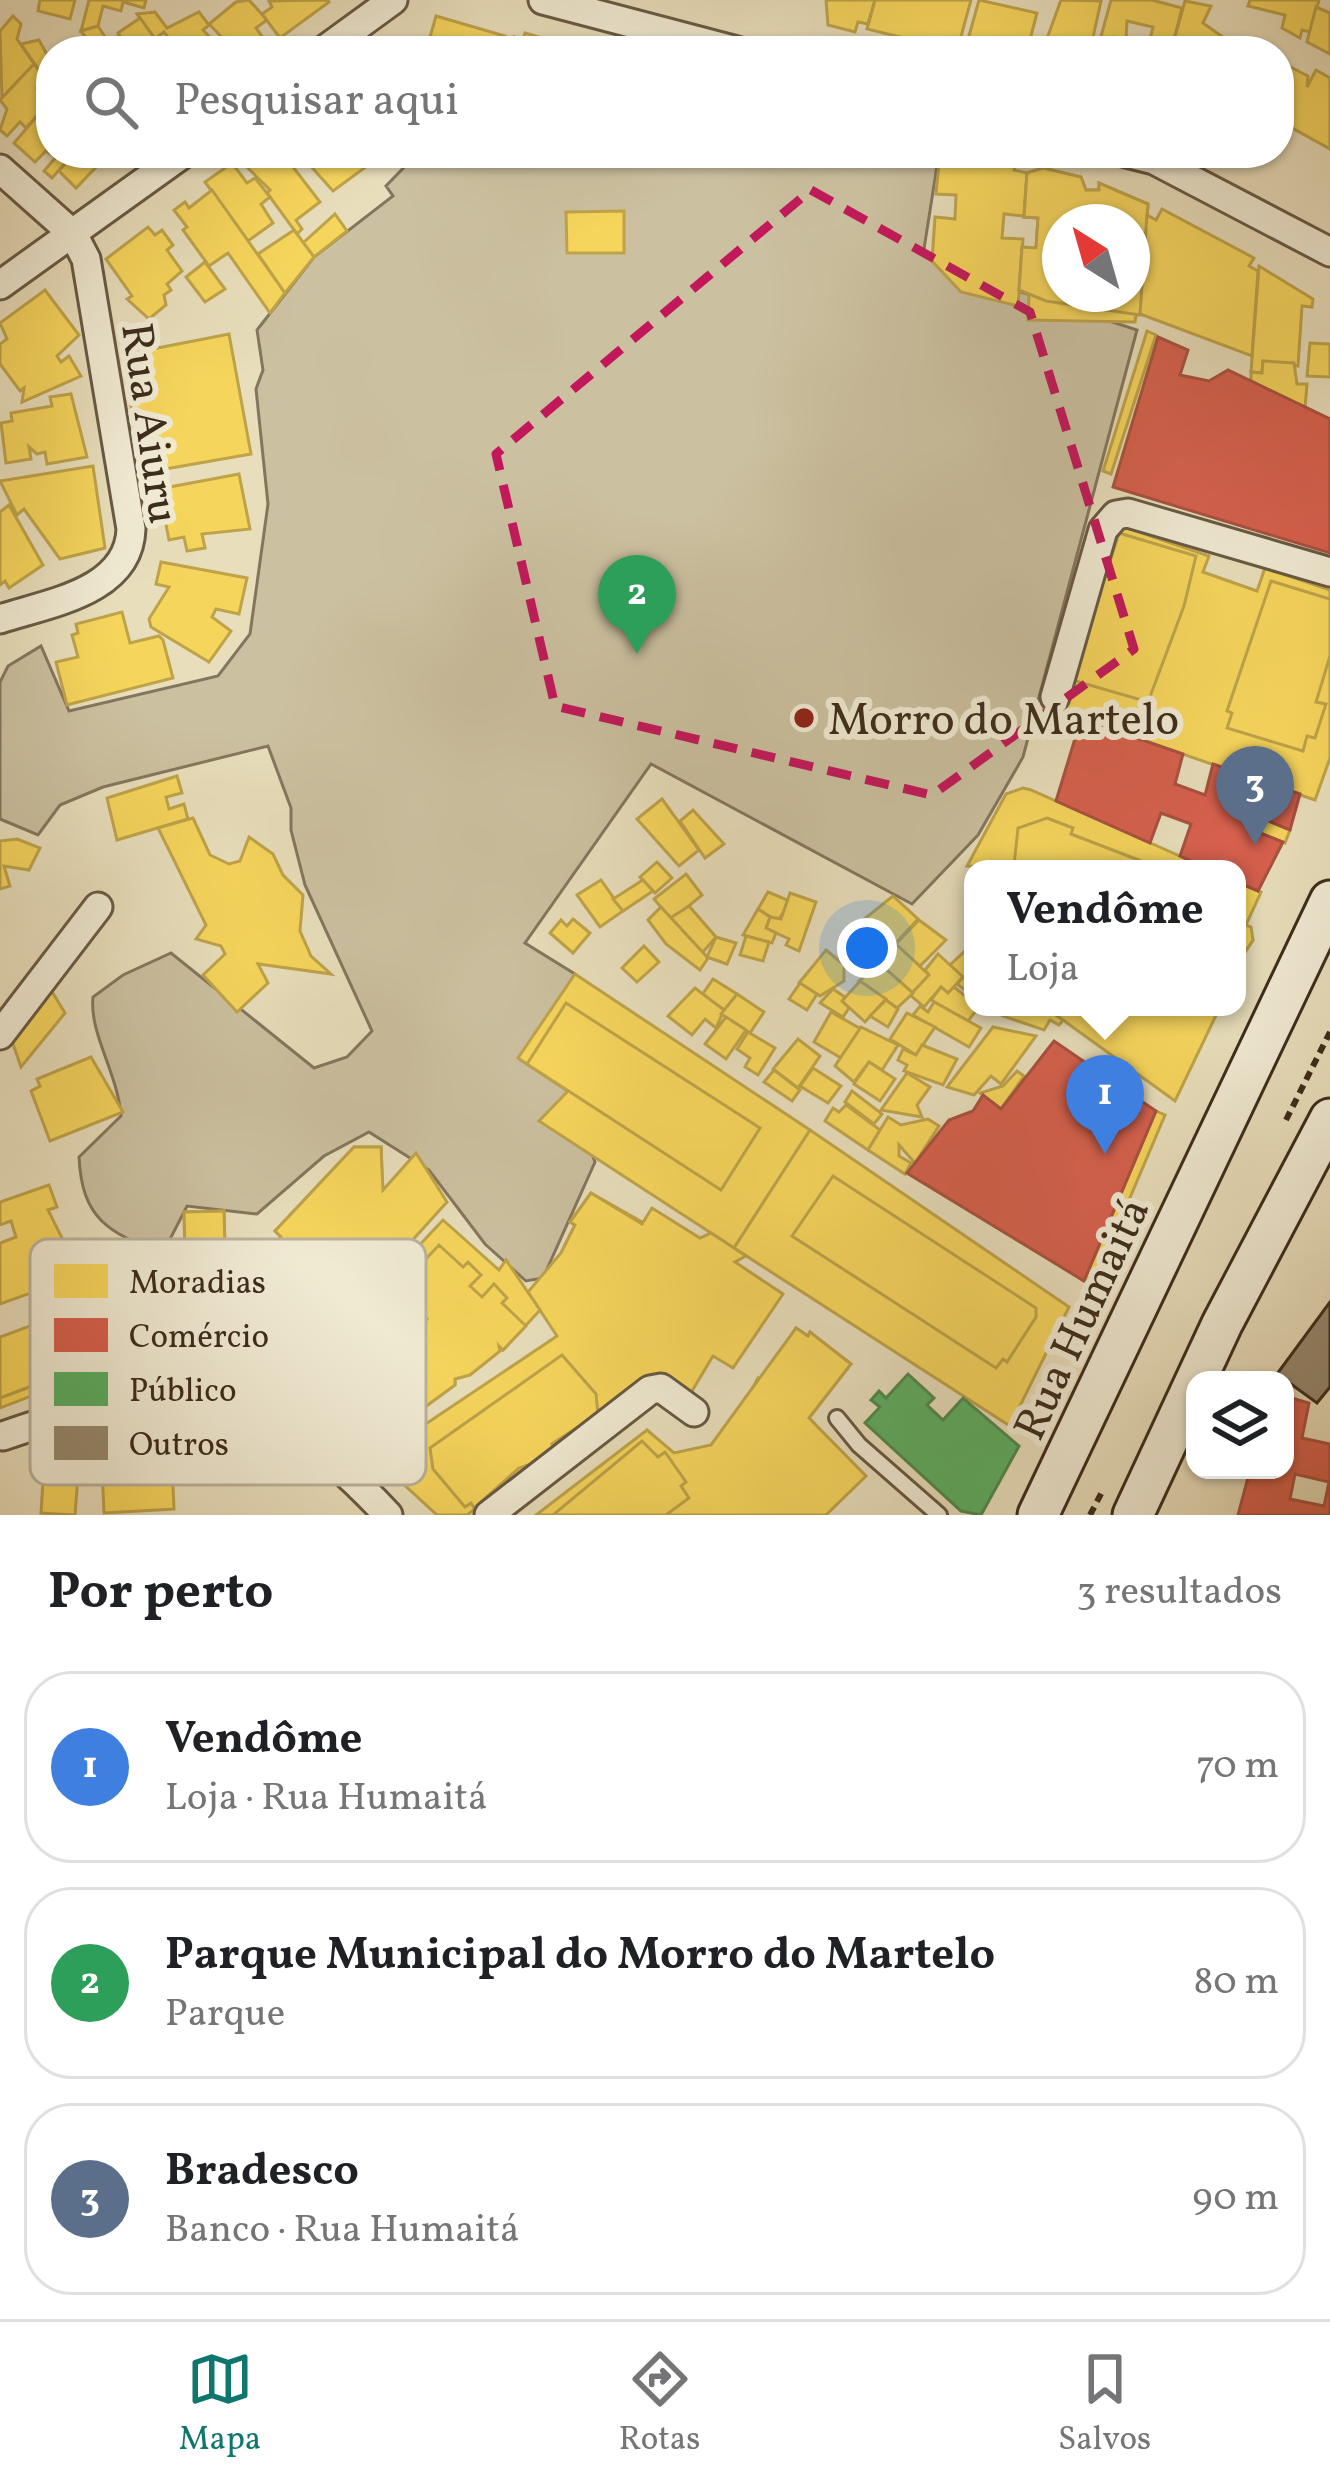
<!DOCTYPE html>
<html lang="pt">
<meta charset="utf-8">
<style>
:root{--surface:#fff;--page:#f2f2f2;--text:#202124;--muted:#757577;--line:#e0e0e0;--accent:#0f766e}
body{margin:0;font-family:Vollkorn,serif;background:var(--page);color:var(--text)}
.controls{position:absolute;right:36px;bottom:36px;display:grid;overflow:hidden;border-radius:24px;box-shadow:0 3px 9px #0004}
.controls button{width:108px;height:108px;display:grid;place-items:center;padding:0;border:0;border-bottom:3px solid var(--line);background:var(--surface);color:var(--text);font:60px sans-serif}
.compass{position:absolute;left:1042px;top:204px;width:108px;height:108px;border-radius:50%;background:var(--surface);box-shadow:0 3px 9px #0004;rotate:323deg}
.you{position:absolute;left:867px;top:948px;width:42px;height:42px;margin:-30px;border:9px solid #fff;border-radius:50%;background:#1a73e8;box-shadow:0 0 0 18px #1a73e833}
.badge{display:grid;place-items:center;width:78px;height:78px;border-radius:50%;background:var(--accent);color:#fff;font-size:39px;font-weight:700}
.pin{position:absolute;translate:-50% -99px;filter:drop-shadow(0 3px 6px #0008)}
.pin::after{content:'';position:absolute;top:63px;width:42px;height:36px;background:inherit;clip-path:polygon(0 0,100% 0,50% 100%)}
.popup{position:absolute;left:964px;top:860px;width:282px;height:156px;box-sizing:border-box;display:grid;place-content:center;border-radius:24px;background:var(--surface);filter:drop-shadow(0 3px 9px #0005);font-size:39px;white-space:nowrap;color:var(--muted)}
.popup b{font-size:45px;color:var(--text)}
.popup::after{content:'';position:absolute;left:50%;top:100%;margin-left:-24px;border:24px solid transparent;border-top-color:var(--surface)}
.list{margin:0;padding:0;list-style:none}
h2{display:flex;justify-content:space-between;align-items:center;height:156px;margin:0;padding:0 48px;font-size:51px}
h2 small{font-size:39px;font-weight:400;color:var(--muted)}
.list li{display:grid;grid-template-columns:78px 1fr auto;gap:36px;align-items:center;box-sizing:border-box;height:192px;margin:0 24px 24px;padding:0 24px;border:3px solid var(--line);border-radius:48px}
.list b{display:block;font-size:45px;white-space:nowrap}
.list p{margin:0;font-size:39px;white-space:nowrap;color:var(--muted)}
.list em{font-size:39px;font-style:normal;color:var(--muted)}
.icon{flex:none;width:66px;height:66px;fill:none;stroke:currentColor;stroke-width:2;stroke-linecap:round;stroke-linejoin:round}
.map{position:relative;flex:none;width:1330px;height:1515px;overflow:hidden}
.search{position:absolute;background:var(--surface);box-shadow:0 3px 9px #0004;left:36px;right:36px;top:36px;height:132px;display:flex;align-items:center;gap:30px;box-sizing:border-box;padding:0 42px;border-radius:48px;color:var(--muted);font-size:45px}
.sheet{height:804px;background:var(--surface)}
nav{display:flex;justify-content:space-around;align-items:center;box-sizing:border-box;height:168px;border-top:3px solid var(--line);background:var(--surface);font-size:33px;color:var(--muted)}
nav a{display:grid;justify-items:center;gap:6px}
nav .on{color:var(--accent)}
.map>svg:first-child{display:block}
</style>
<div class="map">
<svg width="1330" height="1515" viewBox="0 0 1330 1515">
<rect width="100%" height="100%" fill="#e8debb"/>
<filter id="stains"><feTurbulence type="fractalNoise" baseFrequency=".00167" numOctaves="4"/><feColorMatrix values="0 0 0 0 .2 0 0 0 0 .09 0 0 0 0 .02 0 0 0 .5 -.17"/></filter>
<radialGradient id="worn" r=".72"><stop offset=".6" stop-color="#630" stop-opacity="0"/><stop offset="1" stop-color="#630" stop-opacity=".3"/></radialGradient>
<path fill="#cbc0a0" stroke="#84765e" stroke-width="3" d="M418,153H939L924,249L935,264L1137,330L1023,757L978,835L912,904L651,764L525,943L575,974L521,1060L568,1091L595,1162L543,1278L526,1281L485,1244L429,1170L369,1132L324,1156L257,1214L187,1206L163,1253C108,1233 82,1219 79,1157L121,1116C118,1074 89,1033 93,997L123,975L171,953L314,1068L347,1057L372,1031L305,885L291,830V808L268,746L103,787L60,805L38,835L0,819V682L8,666L41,646L69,711L218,676L250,634L268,504L256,389L263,370L257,330L314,257L393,196L386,186Z"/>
<g fill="#f6d55c" stroke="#bea349" stroke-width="3" fill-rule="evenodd">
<path d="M40,0H75L70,19L38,11Z"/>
<path d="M89,0H146L144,8L123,2L121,11L103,6L98,26L81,31Z"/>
<path d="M249,0L267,20L256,28L269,46L235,51L209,24L236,2Z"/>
<path d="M826,0H875L868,24L858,22L855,32L828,25Z"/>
<path d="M875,0H971L957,51L867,29Z"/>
<path d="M979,0L1037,13L1027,51L967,43Z"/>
<path d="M1061,0L1101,1L1090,51H1049L1051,45L1045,44Z"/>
<path d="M1111,0H1152L1182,8L1171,51L1145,46L1144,51H1121L1124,40L1114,37L1110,50L1114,51H1097ZM1127,21L1153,27L1150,39L1143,43L1126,39Z"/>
<path d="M1250,0H1319L1310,32L1302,30L1300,38L1282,28L1285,15L1248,6Z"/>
<path d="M269,1L328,0L329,2L280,38L262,14L272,7Z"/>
<path d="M1185,1L1211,6L1203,23L1234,45L1237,38L1260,51H1171Z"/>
<path d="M1316,7L1330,13V54L1307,42Z"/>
<path d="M155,12L167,28L199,12L209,25L203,30L223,51H178L164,32L155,39L137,14Z"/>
<path d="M13,16L21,24L17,39L34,64L2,98L0,31Z"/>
<path d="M436,16L505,36L501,51H426Z"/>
<path d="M140,18L160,46L154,51H130L118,33Z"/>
<path d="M98,26L107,40L120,36L130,51H95L81,31Z"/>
<path d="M525,33L559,43L557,51H509L514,37L523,40Z"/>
<path d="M39,40L51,62L39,70L21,44Z"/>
<path d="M1279,61L1308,76L1307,87L1316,70L1330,78V149L1283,123L1279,129Z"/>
<path d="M34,64L46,80L37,88L50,101L26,128L20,122L7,136L0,130L7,109L0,100Z"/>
<path d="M50,101L51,153H74L52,178L44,171L56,157L46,151L35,162L14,143Z"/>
<path d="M97,153L102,161L76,188L59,171L74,153Z"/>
<path d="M252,153H291L299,164L293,167L320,202L296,220L302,229L297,234L267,193L270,190L247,167Z"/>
<path d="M299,153H357L367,166L333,191Z"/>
<path d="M940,153H989L1017,160L1014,170L1027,173L1024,216L1004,214L1002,238L1023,239L1018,306L961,292L932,261L935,217L955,219L956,195L936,194Z"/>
<path d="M232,163L247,183L255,178L270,197L261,204L273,223L248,241L205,182Z"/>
<path d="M1043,168L1081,177L1086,190H1099V183L1148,204L1145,251L1132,250V222H1060V294H1132V265L1144,266L1135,322L1028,320L1029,295L1019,290L1022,247L1036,248L1038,218L1024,217L1027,173Z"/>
<path d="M1043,168L1081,177L1086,190H1099V183L1148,204L1145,251L1132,250V222H1060V294H1132V265L1144,266L1140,315L1046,301L1019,290L1022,247L1036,248L1038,218L1024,217L1027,173Z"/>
<path d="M212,190L285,293L270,313L228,253L209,266L183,230L187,227L174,210L185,202L189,208Z"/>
<path d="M1162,209L1254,258L1249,266L1258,271L1252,356L1140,314L1147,215L1156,220Z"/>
<path d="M624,211V253H567L566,212Z"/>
<path d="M335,214L347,231L314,257L303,243Z"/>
<path d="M148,227L155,235L162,230L173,245L167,250L182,271L167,284L171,290L164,295L166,305L149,319L127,299L132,296L106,259Z"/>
<path d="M294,230L314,257L285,293L258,254Z"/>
<path d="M205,262L225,289L205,302L186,277Z"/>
<path d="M1259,266L1313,299L1312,307L1302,306L1298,366L1263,361L1262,373L1251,372Z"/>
<path d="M45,290L79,335L57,356L61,362L69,356L81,376L22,402L24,388L20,391L0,364V344L7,339L0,323Z"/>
<path d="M1147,331L1156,335L1111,474L1103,471Z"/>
<path d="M229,334L251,454L154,471L144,435L137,436L129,395L136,393L132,353Z"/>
<path d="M1310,343L1330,344V377L1307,376Z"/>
<path d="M1263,361L1294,363L1297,384H1307L1305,408L1251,381V372L1262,373Z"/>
<path d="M1172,381L1233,416L1309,448L1286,505L1144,458L1153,439L1146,436L1153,422L1159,425L1162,417L1155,414Z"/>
<path d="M71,394L87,457L47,464L45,452L37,454L29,447L31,459L6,463L1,423L12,421L11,413L52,406L50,397Z"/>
<path d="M93,466L105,548L60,559L24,509L17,515L0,481Z"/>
<path d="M239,474L250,529L202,534L205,548L187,551L184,537L169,540L159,489Z"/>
<path d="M9,505L43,565L9,588L5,581L0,585V512Z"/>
<path d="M1121,526L1209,556L1203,572L1257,591L1265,568L1330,590V758L1315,800L1056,710Z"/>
<path d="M1119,533L1196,556L1184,606L1148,702L1072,680Z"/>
<path d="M161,562L247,578L239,614L216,609L212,617L231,631L209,662L151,627L149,619L169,587L156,584Z"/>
<path d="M1271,581L1330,599V656L1316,702L1326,704L1315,738L1307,736L1303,751L1227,728L1232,713L1227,711Z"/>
<path d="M122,612L130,643L159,636L163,640L173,678L67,705L56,662L78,657L72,635L78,633L76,624Z"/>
<path d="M177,776L182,793L166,797L169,809L184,804L188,819L117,840L107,798Z"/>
<path d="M1023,788L1031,790L1209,869L967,866L1006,794Z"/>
<path d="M662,799L699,850L679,866L637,819Z"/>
<path d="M693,810L724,844L705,858L680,821Z"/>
<path d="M193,818L210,855L229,864L240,861L249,837L273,854L283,875L303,895L300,931L311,956L331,974L258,964L268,983L237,1012L203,975L225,954L221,946L196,939L206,925L158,828Z"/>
<path d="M1047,818L1073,828L1071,834L1162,869L1014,865L1018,828Z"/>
<path d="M1264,819L1290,830L1285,843L1260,833Z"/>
<path d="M17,839L40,848L29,870L4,866L10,886L0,889V841Z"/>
<path d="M657,862L672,878L655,893L640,877Z"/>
<path d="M686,874L702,895L672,920L654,899Z"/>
<path d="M601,880L623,911L600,927L577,895Z"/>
<path d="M643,880L653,891L623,911L613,899Z"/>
<path d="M1237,882L1261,892L1246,925L1253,940L1237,964Z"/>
<path d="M768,892L792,902L777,921L758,909Z"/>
<path d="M790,893L816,902L799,951L786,945L789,939L766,928L770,917L781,919Z"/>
<path d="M893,896L918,919L894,945L863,920Z"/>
<path d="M689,906L716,937L702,953L669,919Z"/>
<path d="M661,907L708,958L700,970L666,944L648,920Z"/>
<path d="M758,909L770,917L766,928L776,933L772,943L743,935Z"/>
<path d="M1237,909L1239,922L1251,927L1253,940L1237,964Z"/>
<path d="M573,919L590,933L573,953L550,933L561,920L567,926Z"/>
<path d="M919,920L946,940L920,966L895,945Z"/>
<path d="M746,936L769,942L763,961L740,955Z"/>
<path d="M716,937L736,943L727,964L707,957Z"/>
<path d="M897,945L929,975L914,994L880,964Z"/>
<path d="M644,946L659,962L637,982L622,968Z"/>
<path d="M967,949L973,955V996L957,984L963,977L950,965Z"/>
<path d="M826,950L844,965V981L820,996L799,983Z"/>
<path d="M938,954L963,977L948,993L941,987L924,1007L910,995L929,975L925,970Z"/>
<path d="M883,961L880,964L913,993L897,1008L859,981Z"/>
<path d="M575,974L810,1130L734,1248L539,1121L568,1091L518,1058Z"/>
<path d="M713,979L737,994L726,1011L702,995Z"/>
<path d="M860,981L886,999L865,1022L842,1001Z"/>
<path d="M800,983L817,994L807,1010L789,999Z"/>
<path d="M941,987L948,993L954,987L979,1007L968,1021L931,1000Z"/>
<path d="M695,988L724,1010L716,1028L705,1019L692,1035L668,1016Z"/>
<path d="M833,989L845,997L842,1001L849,1008L843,1017L820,1003Z"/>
<path d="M51,990L65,1013L21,1067L12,1041Z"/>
<path d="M737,994L764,1012L750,1033L721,1014Z"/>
<path d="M886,1000L898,1009L888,1027L870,1016Z"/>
<path d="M934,1002L981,1028L969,1047L913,1015L920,1006L928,1012Z"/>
<path d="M566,1003L760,1128L721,1190L527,1064Z"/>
<path d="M1004,1007H1045L1063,1020L1059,1025L1050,1020L1044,1030L1003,1016Z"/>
<path d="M1045,1007H1220L1175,1101Z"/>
<path d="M831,1012L861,1029L841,1058L814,1042Z"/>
<path d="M907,1013L935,1027L916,1055L890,1039Z"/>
<path d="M726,1017L746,1030L726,1059L705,1044Z"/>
<path d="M861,1027L898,1045L882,1070L869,1062L854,1082L835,1066Z"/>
<path d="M993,1027L1036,1036L1001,1084L991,1076L974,1095L947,1087Z"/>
<path d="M748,1032L775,1048L758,1075L745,1067L750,1058L737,1049Z"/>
<path d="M798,1039L820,1056L798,1088L773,1069Z"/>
<path d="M922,1045L957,1059L943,1085L904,1071L907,1065L898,1060L903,1049L916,1055Z"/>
<path d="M91,1057L123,1112L50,1141L31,1091L40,1086L37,1079Z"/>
<path d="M869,1062L895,1079L880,1101L854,1084Z"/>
<path d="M1083,1065L1133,1099L1124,1112L1134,1119L1101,1155L1106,1158L1099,1169L1106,1174L1091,1197L1084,1192L1074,1206L1089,1216L1073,1240L1066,1235L1063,1240L974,1175L991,1150L1003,1158L1028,1122L1037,1127L1069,1074L1074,1078Z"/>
<path d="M813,1068L841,1086L828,1103L800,1086Z"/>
<path d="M774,1070L800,1090L792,1101L764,1082Z"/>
<path d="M1017,1071L1024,1076L1001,1109L980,1093L1003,1086Z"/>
<path d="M907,1073L930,1087L917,1105L922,1117L881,1110Z"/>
<path d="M852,1091L882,1114L874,1124L845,1102Z"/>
<path d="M846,1105L880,1130L868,1150L825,1121L833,1108L839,1112Z"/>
<path d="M1156,1111L1165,1115L1093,1285L1084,1281Z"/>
<path d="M888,1117L901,1125L928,1119L939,1126L915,1163L899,1145V1156L911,1163L905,1174L868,1150Z"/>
<path d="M810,1130L1069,1307L1010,1426L734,1248Z"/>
<path d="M354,1147H381L384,1230L373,1231L376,1262L372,1272L305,1336L272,1337L274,1347H235V1339L187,1343L184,1212L224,1211L225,1248L261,1247L276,1255L270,1248L281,1237L275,1231Z"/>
<path d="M354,1147H381L383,1190L416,1153L447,1202L282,1384L243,1347H235V1339L187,1343L184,1212L224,1211L225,1248L261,1247L276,1255L270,1248L281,1237L275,1231Z"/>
<path d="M833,1176L1036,1308V1317L1007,1362L1003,1359L996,1368L792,1236Z"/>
<path d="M49,1185L57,1207L48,1210L66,1246L53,1251L56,1263L64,1260L70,1279L0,1304V1243L16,1237L11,1221L0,1225V1202Z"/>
<path d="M591,1193L658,1231L653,1240L686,1260L695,1258L739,1283L732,1293L744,1301L739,1317L724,1341L719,1338L693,1389L685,1392L655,1375L658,1369L633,1349L660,1310L631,1292L624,1299L561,1253L575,1225L570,1222Z"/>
<path d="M591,1193L642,1224L652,1208L700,1238L711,1233L746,1256L735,1262L783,1294L733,1368L713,1356L689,1396L655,1375L467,1515H437L375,1458L557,1336L528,1292L561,1253L575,1225L570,1222Z"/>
<path d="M443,1220L499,1270L506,1260L540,1310L503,1350L499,1346L500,1351L470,1375L455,1379V1385L399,1426L371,1398L376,1393L366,1383L359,1390L330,1361L407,1278L397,1269ZM414,1308L427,1319L411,1338L398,1326Z"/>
<path d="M439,1245L463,1267L468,1262L481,1275L470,1286L482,1297L494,1284L507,1298L502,1303L526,1326L503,1350L499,1346L500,1351L470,1375L455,1379V1385L399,1426L371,1398L376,1393L366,1383L359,1390L330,1361ZM414,1308L427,1319L411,1338L398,1326Z"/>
<path d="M160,1256L169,1323L106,1332L96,1264Z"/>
<path d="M81,1307L84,1324L77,1326L91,1363L0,1398V1337Z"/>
<path d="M796,1328L808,1336L810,1332L851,1364L809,1418L813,1422H806L825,1449L833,1443L843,1456L777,1510L737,1456L750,1446L730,1430L758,1378L762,1380Z"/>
<path d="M796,1328L808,1336L810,1332L851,1364L809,1418L866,1476L826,1515H536L647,1430L674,1453L711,1445Z"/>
<path d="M562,1355L596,1394L598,1414L552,1444L555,1448L537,1462L519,1468L474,1508L471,1503L465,1507L433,1469L430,1448Z"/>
<path d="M57,1377L60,1385L0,1408V1398Z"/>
<path d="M171,1441L174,1509L104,1513L101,1445Z"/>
<path d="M642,1441L658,1457L665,1452L686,1482L681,1486L689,1498L666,1515H553Z"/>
<path d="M45,1449L80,1451L75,1515L41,1513Z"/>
</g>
<g fill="#d6604d" stroke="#a8513f" stroke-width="3" fill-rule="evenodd">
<path d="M1158,337L1188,350L1180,375L1209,381L1228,370L1330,419V553L1113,487Z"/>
<path d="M1081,719L1183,754L1175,784L1205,795L1213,764L1300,794L1290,830L1264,819L1260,833L1283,842L1258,891L1237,882V869H1209L1180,856L1191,824L1161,813L1150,843L1056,801Z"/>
<path d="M1054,1041L1156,1111L1084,1281L907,1173L949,1120L973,1111L983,1095L1001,1109Z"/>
<path d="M1285,1396L1309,1403L1302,1438L1330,1444V1515H1238L1250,1470H1285ZM1295,1474L1329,1482L1324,1506L1290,1499Z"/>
</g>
<path fill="#5aae61" stroke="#51874d" stroke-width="3" d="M908,1374L934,1398L927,1405L943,1420L963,1398L1019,1446L981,1515L961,1511L865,1423L880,1407L871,1400L879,1391L886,1398Z"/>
<path fill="#96896f" stroke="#3d2d1d" stroke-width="3" d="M1330,1302V1387L1317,1403L1277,1374Z"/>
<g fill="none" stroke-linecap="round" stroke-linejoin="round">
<defs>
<path id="service" d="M837,1418L859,1445L939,1515"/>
<g id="minor">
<path d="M543,0L737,51"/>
<path d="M323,51L393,0"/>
<path d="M1126,153L1154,160L1330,252"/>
<path d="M0,169L73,234L86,259L131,529C129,592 49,603 0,619"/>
<path d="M0,285L184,153"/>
<path d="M1055,697L1103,530L1116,515L1128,513L1330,572"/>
<path d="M0,1035L98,907"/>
<path d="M3,1436C183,1374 252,1370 388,1515"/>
<path d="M489,1515L650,1390L661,1388L694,1412"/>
</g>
<g id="secondary">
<path d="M1038,1515L1330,901"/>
<path d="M1133,1515L1222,1324L1330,1119"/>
</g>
</defs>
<use href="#service" stroke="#685944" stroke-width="20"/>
<use href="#minor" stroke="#685944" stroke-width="33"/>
<use href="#secondary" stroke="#3d2d1d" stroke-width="45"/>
<g stroke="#3d2d1d" stroke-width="6" stroke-dasharray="9 6" stroke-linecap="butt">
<path d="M1286,1120L1330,1032"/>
<path d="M1090,1515L1102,1492"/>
</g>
<use href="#service" stroke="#f0ead3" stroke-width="14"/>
<use href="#minor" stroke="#f0ead3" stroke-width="27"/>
<use href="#secondary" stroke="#f0ead3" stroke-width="39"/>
</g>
<path fill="none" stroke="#c2185b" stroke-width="9" stroke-dasharray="24 15" stroke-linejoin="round" d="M811,190L1030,312L1134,649L932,795L555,706L496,454Z"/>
<circle fill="#8f2418" stroke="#f0ead3" stroke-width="4.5" cx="804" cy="718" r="12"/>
<g text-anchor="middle" stroke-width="12" stroke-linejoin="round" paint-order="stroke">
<g font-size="45" fill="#3d2d1d" stroke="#f0ead3">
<text transform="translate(152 423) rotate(82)" y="16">Rua Aiuru</text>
<text transform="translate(1080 1318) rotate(-65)" y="16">Rua Humaitá</text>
</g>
<g font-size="45" fill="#3d2d1d" stroke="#f0ead3" text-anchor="start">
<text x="828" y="734">Morro do Martelo</text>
</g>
</g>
<rect x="30" y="1239" width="396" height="246" rx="18" fill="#f0ead3" stroke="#bab19c" stroke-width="3"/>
<rect x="54" y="1264" width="54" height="34" fill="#f6d55c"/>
<rect x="54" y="1318" width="54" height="34" fill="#d6604d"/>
<rect x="54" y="1372" width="54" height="34" fill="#5aae61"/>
<rect x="54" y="1426" width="54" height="34" fill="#96896f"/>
<g font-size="33" fill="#3d2d1d">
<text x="129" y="1293">Moradias</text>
<text x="129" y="1347">Comércio</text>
<text x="129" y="1401">Público</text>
<text x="129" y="1455">Outros</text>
</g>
<rect width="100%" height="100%" filter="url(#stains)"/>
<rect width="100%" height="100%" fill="url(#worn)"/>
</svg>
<div class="controls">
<button><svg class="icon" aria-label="layers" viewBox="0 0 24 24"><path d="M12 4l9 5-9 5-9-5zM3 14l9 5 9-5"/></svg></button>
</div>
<svg class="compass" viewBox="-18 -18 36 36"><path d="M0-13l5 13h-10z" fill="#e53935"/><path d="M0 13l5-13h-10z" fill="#757577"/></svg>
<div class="you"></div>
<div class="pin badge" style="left:1105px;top:1154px;background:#3f7fe0">1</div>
<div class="popup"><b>Vendôme</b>Loja</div>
<div class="pin badge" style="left:637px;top:654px;background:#2e9e5b">2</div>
<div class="pin badge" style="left:1255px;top:845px;background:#5c6f8a">3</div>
<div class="search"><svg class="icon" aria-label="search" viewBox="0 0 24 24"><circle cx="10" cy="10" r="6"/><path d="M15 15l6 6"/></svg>Pesquisar aqui</div>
</div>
<section class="sheet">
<h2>Por perto<small>3 resultados</small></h2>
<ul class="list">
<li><span class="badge" style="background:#3f7fe0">1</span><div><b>Vendôme</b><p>Loja · Rua Humaitá</p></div><em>70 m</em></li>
<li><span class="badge" style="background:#2e9e5b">2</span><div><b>Parque Municipal do Morro do Martelo</b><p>Parque</p></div><em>80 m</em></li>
<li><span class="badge" style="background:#5c6f8a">3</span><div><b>Bradesco</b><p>Banco · Rua Humaitá</p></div><em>90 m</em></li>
</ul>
</section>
<nav>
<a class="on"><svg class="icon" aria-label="map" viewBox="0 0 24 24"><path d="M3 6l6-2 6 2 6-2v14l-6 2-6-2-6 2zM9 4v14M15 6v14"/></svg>Mapa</a>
<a><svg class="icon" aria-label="directions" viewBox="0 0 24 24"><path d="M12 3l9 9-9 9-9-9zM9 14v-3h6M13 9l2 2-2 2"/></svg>Rotas</a>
<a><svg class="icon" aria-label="saved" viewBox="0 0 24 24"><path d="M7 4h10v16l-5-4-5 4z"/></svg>Salvos</a>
</nav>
